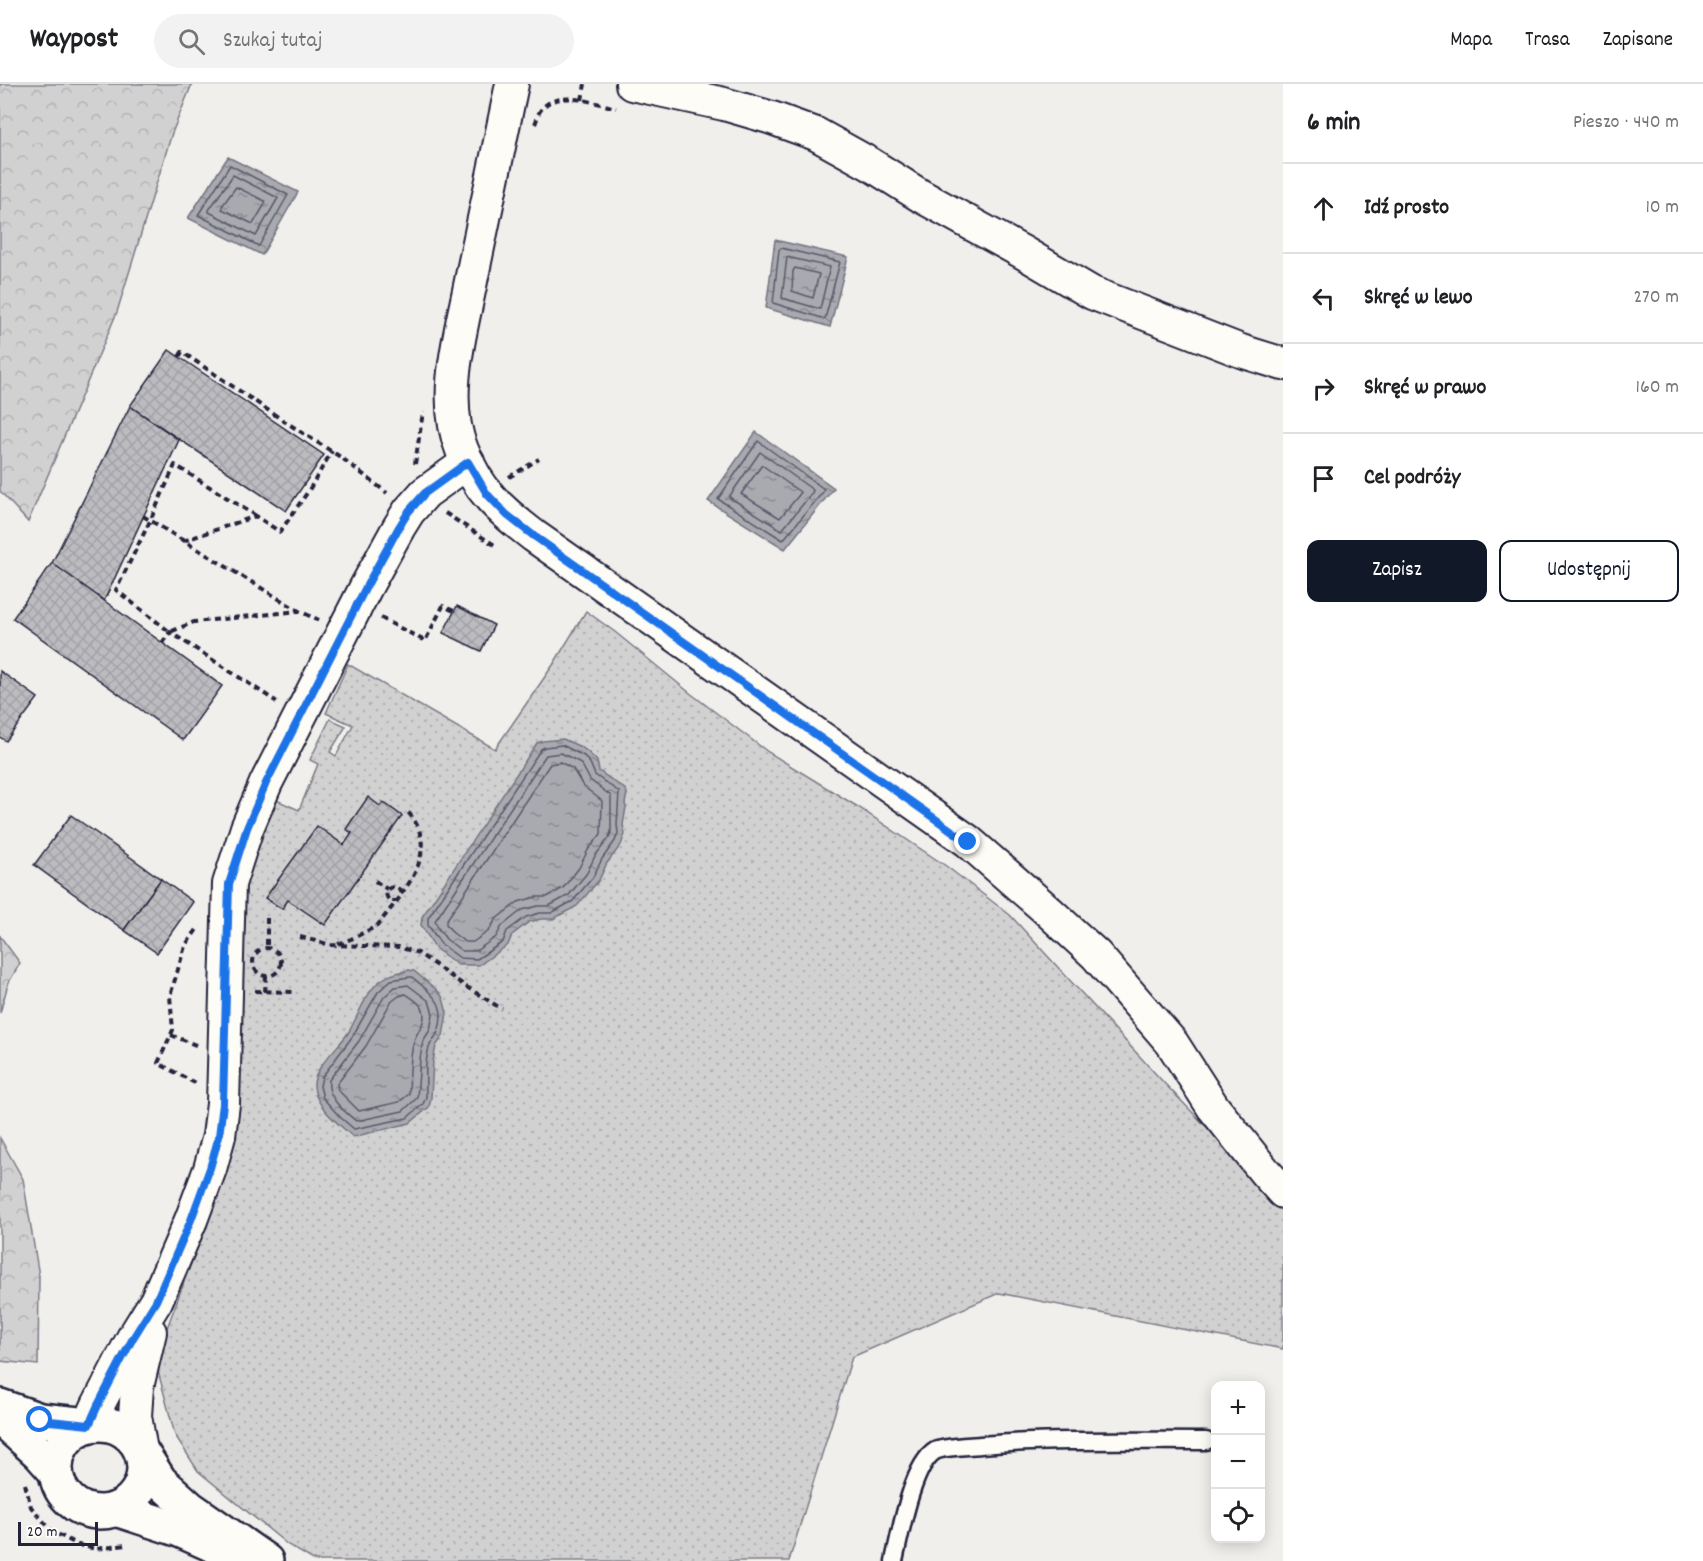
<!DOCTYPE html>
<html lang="pl">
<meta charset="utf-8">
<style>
:root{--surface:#fff;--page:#f2f2f2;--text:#202124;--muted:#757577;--line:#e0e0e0;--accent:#111827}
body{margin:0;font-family:Dekko,sans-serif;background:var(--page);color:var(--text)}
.controls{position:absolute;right:18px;bottom:18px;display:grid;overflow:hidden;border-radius:12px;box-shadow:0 3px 15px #0003}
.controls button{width:54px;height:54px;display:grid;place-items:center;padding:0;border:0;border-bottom:2px solid var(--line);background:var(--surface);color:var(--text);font:30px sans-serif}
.scale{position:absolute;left:18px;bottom:15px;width:80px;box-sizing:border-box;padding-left:6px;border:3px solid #22223b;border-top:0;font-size:16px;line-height:21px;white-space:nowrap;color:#22223b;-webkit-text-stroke:4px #fdfcf7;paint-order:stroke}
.stop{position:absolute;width:18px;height:18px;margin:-14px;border:4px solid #1a73e8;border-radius:50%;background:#fff}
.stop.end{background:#1a73e8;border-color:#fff;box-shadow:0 2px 6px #0008}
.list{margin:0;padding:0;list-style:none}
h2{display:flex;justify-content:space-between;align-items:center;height:78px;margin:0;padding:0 24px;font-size:26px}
h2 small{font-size:20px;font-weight:400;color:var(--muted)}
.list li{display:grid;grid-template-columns:39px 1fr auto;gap:18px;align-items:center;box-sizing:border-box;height:90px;padding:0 24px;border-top:2px solid var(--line)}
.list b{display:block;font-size:22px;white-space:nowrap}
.list em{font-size:20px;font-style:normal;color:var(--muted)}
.actions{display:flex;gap:12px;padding:18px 24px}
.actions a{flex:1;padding:14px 0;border:2px solid var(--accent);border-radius:12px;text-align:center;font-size:21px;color:var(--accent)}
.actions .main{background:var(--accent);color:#fff}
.icon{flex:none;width:33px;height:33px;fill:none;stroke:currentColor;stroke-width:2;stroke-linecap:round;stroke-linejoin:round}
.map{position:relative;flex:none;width:1283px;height:1477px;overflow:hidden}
header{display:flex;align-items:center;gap:36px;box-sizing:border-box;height:84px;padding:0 30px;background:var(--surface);border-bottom:2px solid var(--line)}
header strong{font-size:28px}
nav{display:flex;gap:33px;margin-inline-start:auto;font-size:21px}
.search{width:420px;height:54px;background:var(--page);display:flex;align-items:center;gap:15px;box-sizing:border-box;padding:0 21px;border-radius:33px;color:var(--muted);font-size:22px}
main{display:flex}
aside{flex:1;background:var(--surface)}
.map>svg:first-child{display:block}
</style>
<header>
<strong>Waypost</strong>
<div class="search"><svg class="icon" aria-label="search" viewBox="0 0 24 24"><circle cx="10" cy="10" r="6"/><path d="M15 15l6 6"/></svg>Szukaj tutaj</div>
<nav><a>Mapa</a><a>Trasa</a><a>Zapisane</a></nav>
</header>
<main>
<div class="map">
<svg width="1283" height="1477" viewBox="0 0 1283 1477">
<defs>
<pattern id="forest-crowns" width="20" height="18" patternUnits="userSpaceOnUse" patternTransform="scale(1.5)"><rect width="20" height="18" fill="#d2d1d1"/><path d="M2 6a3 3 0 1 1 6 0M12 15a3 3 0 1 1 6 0" fill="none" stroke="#b4b3b4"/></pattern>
<pattern id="park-dots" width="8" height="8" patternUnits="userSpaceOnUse" patternTransform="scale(1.5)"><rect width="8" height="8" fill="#d2d1d1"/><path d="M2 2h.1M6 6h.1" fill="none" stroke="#b4b3b4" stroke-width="1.8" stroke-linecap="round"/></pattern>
<pattern id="water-ripples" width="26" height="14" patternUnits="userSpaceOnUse" patternTransform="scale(1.5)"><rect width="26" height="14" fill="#a9a9b0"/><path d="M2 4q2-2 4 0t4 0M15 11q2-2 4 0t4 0" fill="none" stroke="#898990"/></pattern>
<pattern id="building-cross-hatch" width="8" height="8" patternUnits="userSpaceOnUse" patternTransform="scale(1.5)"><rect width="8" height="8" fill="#bcbcc0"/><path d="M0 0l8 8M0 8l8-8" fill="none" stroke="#a1a1a6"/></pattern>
</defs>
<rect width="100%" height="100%" fill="#f0efec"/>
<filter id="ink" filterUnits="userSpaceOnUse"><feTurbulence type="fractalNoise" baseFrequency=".0167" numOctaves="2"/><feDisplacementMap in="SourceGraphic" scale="12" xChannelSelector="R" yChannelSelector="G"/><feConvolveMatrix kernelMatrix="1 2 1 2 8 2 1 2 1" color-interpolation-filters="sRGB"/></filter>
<g filter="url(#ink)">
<g fill="url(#forest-crowns)" stroke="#7a7a86" stroke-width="1.5">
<path d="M0,0H192L172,49L117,228L28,438L0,407Z"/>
<path d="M0,852L20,879L8,900L0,929Z"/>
<path d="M0,1054L23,1095L39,1192L38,1281L0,1277Z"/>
</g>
<path fill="url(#park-dots)" stroke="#7a7a86" stroke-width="1.5" d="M586,527L615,548L690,609L768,668L858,723L946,782L1010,831L1165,1000L1283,1122V1265L999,1209L852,1273L789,1477H315L288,1461L198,1387L175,1351L155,1276L230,1075L239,811L272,714L299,726L318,680L310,676L330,635L346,642L330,668L336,672L353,641L326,629L348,580L495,665L553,581Z"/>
<g fill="url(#water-ripples)" stroke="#737381" stroke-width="1.5">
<path d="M228,73L298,108L262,171L188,134Z"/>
<path d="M775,156L848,173L830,243L766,224Z"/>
<path d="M756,348L834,404L785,465L708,417Z"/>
<path d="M563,655L581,663L588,668L597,677L599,687L626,706L627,709L625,720L626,723L623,741L625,750L621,761L607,779L599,796L577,822L553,835H541L529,838L512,851L508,861L479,881H458L436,865L421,841L422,833L537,659L543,657Z"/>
<path d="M409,886L414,887L439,908L443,914L447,929L443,952L436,962L433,977L431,1014L429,1023L410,1039L353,1053C339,1040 315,1023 314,1002C313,984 338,964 348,949C357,935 362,917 373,904C382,892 395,889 409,886Z"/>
</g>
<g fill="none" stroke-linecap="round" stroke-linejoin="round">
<g stroke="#58586a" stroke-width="1.5">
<path d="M230,81L288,111L259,162L198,131Z"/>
<path d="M233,91L278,114L256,152L209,128V126Z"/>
<path d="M236,103L265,117V120L253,140L222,125V122Z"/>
<path d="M781,164L840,178L825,235L773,219L779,166Z"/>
<path d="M787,173L830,183L820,225L782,214Z"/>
<path d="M795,184L819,190L813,214L792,207L793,187Z"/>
<path d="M758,357L824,405L823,408L783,456L718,415Z"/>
<path d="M760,368L813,406L812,409L782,446L729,413Z"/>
<path d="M762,381L800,408L799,411L780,434L741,410Z"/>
<path d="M562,661L584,672L590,679L595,691L619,708L617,741L618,749L615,757L602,775L593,793L573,817L551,829H540L526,833L507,847L503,858L477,875L460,874L441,860L428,841V834L541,665L545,663Z"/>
<path d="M561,669L579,678L583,683L590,696L611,712V748L609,754L595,772L587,789L569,811L549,822H538L522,826L502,842L496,853L476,867H462L446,855L438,844L435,837L546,671Z"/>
<path d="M560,678L573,685L583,702L602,717L601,750L588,766L579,784L563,804L547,813H536L518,818L496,835L489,847L473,858H465L453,849L446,840V837L550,680Z"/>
<path d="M409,893H412C432,910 448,919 438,948C436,953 432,956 430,961C424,976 426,996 426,1013L423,1020L407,1034L354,1045L340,1033L323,1014L320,1002L322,993L352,953L378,908L391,896Z"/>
<path d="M408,901L429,917L433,930L430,946L423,957L420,975L417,1014L403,1027L356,1037C344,1027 326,1013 329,996L359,957L384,913L395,903Z"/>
<path d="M406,910C412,914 421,919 423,926C427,938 417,947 414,957C409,974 410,992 409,1010L399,1018L359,1027L338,1006L337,1000L366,962L391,918L399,912Z"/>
</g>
</g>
<g fill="url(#building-cross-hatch)" stroke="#22223b" stroke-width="1.5">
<path d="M169,266L324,371L286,427L130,322Z"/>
<path d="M130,322L179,356L104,517L52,479Z"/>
<path d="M52,479L222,602L183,656L13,534Z"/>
<path d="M457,522L494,541L481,567L443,549Z"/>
<path d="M0,587L38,614L6,657L0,653Z"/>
<path d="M368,713L380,722L383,718L402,732L325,841L288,816L282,825L265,814L317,742L344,761L352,749L346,745Z"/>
<path d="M71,731L161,795L124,846L34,781Z"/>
<path d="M161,795L193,818L157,869L124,846Z"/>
</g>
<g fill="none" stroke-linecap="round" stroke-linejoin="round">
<defs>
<path id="service" d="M894,1477C900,1451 912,1381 935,1367C942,1363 971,1362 980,1361C1055,1355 1131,1357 1206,1357"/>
<g id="minor">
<path d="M512,0C499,64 485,127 472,192C462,245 440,313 462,366C478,407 500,426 534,452L968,757L1046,825L1096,871L1172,959L1213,1023L1265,1088L1283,1108"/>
<path d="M632,0L724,20L772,34L816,50L870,80L921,112L1024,169L1092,209L1241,267L1283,280"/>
<path d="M89,1341L98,1321L133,1254L156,1217L191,1136L210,1085L219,1052L223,1020L229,800L247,744L266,699L366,503L399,443L409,427L425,409L468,378"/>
<path d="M141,1367L135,1332L137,1303L150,1248"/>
</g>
<g id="secondary">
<path d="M0,1322L40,1336L89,1341"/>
<path d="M0,1334L39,1369L55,1387"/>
<circle cx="100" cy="1384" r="44"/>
<path d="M141,1367L160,1397L190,1424L266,1477"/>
<path d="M116,1425L177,1445L224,1466"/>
</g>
</defs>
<use href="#service" stroke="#22223b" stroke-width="21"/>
<use href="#minor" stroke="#22223b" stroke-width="36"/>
<use href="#secondary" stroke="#22223b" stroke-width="38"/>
<g stroke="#22223b" stroke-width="4" stroke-dasharray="6 4.5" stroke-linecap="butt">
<path d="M582,16L585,0"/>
<path d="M535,40C537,36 538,30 540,27C555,4 595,19 616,24"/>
<path d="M179,273L182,268L284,337L342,374L387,409"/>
<path d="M415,380L423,328"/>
<path d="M509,393L539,375"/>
<path d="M445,429L496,462"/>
<path d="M143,432L299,527L319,536"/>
<path d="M256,432L175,381L150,437L116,506L170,548L194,538L299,527"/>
<path d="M183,457L256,432L280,448L309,406L332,367"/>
<path d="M381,534L425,557L443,522L454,527"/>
<path d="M162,559L170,548L277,618"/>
<path d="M375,797L387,805"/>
<path d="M401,810C422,784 432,754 407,727"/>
<path d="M267,834V865"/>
<path d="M300,853L331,861L399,863L418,869L465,902L502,925"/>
<path d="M338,860L351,855L377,842L400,813V806C390,798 381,809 390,817H397"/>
<circle cx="267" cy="878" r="14"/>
<path d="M255,907L293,908"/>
<path d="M265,908L266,892"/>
<path d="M171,951L198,962"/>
<path d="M195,999L158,979L173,946L170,912L185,862L198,844"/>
<path d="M25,1400L31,1423L52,1447L78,1461L96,1465L126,1461"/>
</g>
<use href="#service" stroke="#fdfcf7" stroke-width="16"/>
<use href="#minor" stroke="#fdfcf7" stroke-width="32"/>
<use href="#secondary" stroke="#fdfcf7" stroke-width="33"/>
</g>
</g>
<g fill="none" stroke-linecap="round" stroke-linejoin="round" filter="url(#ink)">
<path stroke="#1a73e8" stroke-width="8" d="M40,1336L89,1341L98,1321L133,1254L156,1217L191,1136L210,1084L219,1052L223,1020L229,800L247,744L266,699L366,503L399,443L409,427L425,409L468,378L487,410L507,431L534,452L968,758"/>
</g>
</svg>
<div class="controls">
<button>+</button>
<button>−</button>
<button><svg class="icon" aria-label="locate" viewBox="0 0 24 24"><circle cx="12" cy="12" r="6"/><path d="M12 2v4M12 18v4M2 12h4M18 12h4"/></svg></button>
</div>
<div class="scale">20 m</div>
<div class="stop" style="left:40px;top:1336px"></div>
<div class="stop end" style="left:968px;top:758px"></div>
</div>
<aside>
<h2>6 min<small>Pieszo · 440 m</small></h2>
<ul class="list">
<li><svg class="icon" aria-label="ahead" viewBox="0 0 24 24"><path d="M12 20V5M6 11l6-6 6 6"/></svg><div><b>Idź prosto</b></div><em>10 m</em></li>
<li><svg class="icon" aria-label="left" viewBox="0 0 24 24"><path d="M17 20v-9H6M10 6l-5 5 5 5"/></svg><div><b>Skręć w lewo</b></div><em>270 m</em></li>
<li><svg class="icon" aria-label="right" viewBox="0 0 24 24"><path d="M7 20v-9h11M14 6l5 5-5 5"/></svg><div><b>Skręć w prawo</b></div><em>160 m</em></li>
<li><svg class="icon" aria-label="arrive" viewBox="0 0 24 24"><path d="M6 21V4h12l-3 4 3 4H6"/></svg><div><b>Cel podróży</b></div></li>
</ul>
<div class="actions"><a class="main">Zapisz</a><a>Udostępnij</a></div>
</aside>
</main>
